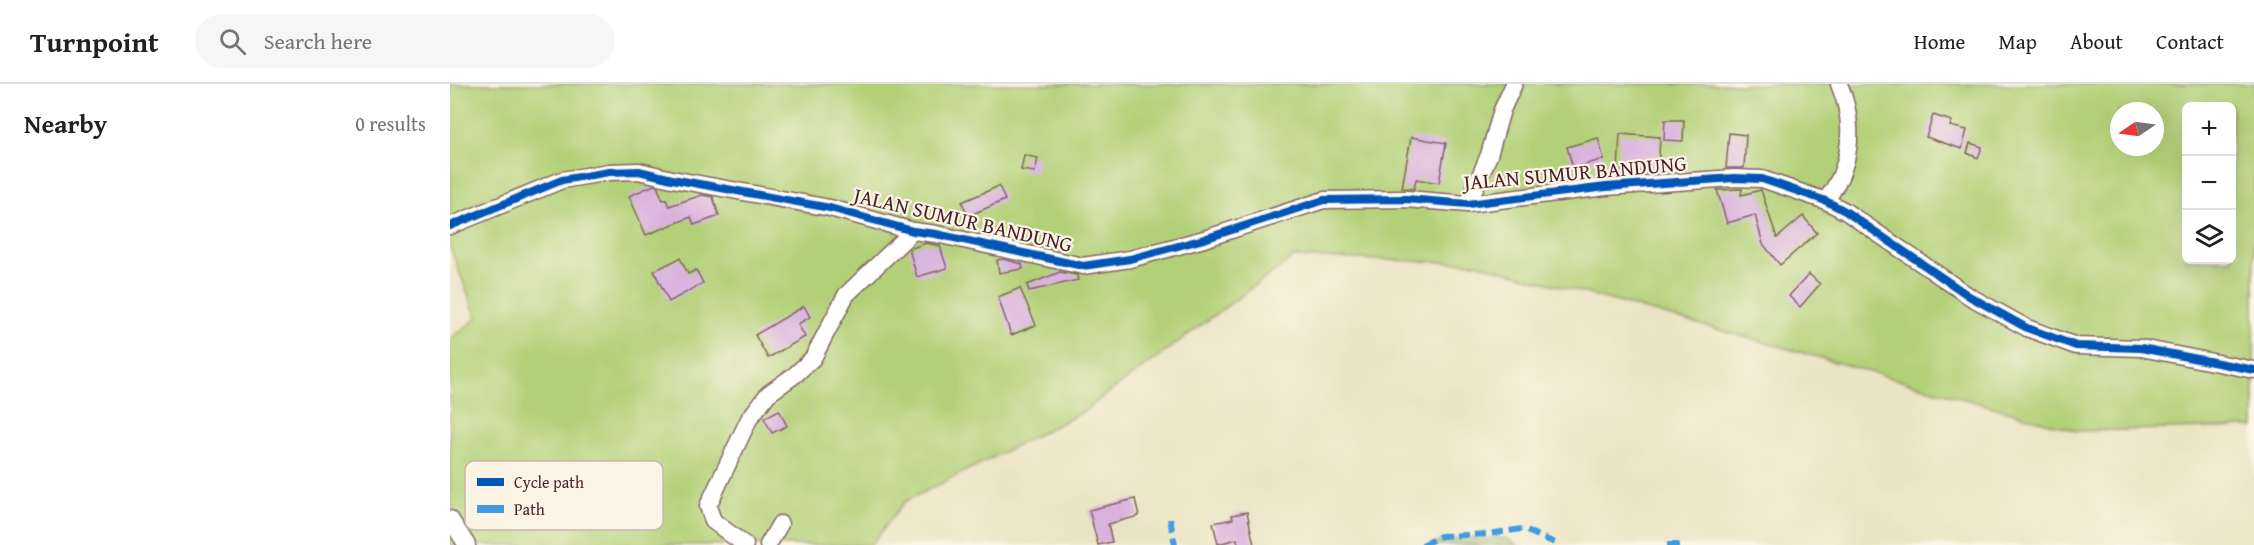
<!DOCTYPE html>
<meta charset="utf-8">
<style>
:root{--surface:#fff;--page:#f6f6f6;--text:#202124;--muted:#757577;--line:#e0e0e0}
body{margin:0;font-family:"Gentium Book Plus",serif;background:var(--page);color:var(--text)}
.controls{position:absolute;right:18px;top:18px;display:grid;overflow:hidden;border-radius:9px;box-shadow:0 6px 24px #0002}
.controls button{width:54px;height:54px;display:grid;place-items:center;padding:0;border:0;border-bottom:2px solid var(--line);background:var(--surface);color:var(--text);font:30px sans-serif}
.compass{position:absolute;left:1660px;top:18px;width:54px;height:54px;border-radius:50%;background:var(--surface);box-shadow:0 6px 24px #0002;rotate:257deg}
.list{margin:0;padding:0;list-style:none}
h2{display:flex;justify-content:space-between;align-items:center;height:78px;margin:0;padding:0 24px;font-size:26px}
h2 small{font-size:20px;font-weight:400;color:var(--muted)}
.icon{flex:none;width:33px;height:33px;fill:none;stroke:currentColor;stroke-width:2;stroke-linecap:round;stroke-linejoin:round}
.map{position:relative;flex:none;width:1804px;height:461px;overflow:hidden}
header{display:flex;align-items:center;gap:36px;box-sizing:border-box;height:84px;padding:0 30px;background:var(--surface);border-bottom:2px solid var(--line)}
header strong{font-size:28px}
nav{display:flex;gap:33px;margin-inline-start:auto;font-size:21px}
.search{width:420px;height:54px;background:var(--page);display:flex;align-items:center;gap:15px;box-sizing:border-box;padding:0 21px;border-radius:33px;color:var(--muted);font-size:22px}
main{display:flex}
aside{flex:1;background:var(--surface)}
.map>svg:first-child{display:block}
</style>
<header>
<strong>Turnpoint</strong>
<div class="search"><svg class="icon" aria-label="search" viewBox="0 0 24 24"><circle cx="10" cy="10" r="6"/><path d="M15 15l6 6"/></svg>Search here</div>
<nav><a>Home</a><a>Map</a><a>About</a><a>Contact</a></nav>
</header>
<main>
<aside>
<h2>Nearby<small>0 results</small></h2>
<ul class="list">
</ul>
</aside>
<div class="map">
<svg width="1804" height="461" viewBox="0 0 1804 461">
<rect width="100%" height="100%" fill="#fcf5e5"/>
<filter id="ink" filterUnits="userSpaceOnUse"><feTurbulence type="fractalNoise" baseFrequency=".0167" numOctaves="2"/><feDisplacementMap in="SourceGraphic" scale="12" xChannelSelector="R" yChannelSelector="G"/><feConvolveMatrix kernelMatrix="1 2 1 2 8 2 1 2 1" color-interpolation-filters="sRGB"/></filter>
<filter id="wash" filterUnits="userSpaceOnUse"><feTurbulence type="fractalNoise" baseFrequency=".008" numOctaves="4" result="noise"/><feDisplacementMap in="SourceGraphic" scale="24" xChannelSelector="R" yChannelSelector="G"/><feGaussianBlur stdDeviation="1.35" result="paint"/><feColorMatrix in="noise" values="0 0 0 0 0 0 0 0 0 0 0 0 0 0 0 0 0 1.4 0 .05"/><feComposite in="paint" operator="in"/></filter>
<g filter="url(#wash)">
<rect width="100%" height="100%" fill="#ebe4c4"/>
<path fill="#b2d077" stroke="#7e7851" stroke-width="1.5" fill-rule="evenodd" d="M0,0H1804V343L1627,347L1350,268L1025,179L844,173L631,329L454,418L421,461H0V255L27,234L0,163ZM1736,22H1782V176H1736ZM1669,27H1705V63H1669Z"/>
<path fill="#8db268" stroke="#6c684a" stroke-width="1.5" d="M1009,454H1056L1068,461H981L992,456Z"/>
<g id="blocks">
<g fill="#d9b2de">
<path d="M1483,31L1502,37L1500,42L1517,46L1512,65L1476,53Z"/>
<path d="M1215,36H1234L1233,57L1214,56Z"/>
<path d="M1279,49L1296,51L1294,84H1276Z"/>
<path d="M1170,50L1210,53L1208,88L1168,87Z"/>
<path d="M961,53L996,59L989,99L966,95L964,105L952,104Z"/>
<path d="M1148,54L1154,75L1123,84L1117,63Z"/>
<path d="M1520,59L1532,63L1528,74L1517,69Z"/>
<path d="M574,71L588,74L585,88L571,86Z"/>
<path d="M204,101L207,102L213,116L216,115L219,122L252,111L263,113L269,132L244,141L241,133L196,151L179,112Z"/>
<path d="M549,102L555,116L518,132L512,118Z"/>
<path d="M1292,105L1291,111L1311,106L1327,154L1353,132L1367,149L1330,181L1313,160L1305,131L1277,139L1267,106Z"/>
<path d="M476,159L490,162L497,184L467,193L459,165Z"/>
<path d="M230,174L238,190L246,186L253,199L219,218L204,187Z"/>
<path d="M553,175L572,180L573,185L549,189L547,176Z"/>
<path d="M610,188L627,191L628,196L579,207L577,201Z"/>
<path d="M1359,190L1370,200L1350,223L1339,212Z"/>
<path d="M570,204L586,241L561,251L548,213Z"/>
<path d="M354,222L360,233L348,240L355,253L318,274L305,251Z"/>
<path d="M329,326L337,342L322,349L314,334Z"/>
<path d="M685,415L689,432L658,440L662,458L648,461L639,426Z"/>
<path d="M797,428L804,461H788L787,455L768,460L763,439L783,435L782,431Z"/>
</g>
</g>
</g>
<g filter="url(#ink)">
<use href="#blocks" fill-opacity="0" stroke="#826461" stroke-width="1.5"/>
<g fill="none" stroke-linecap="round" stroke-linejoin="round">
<defs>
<g id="street">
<path d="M1376,117C1381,108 1389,98 1392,88C1403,60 1401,28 1389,0"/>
<path d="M1018,120L1039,71L1052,26L1064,0"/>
<path d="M0,142L112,96L159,88L189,87L222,95L380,124L463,147L486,150L633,182L680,175L754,155L874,116L956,115L1018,120L1156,103L1284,94L1312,95L1376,117L1395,127L1519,212L1577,244L1626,262L1691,264L1804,286"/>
<path d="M0,435L17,461"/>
<path d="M295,461L263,437L258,422L299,335L318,310L346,290L363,274L396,211L463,147"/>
<path d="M318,461L330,440"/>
</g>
</defs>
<use href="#street" stroke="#826461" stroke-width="19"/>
<use href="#street" stroke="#fff" stroke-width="16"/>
<g stroke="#409be1" stroke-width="6" stroke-dasharray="12 6" stroke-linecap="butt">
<path d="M720,435L725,461"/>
<path d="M972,461L991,452L1039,450L1072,445L1110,461"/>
<path d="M1217,461H1230"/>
</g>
<defs>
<path id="cycleway" d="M0,142L112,96L159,88L189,87L222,95L380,124L463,147L486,150L633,182L680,175L754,155L874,116L956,115L1018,120L1156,103L1284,94L1312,95L1376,117L1395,127L1519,212L1577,244L1626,262L1691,264L1804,286"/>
</defs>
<use href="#cycleway" stroke="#fcf5e5" stroke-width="11"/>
<use href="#cycleway" stroke="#0057b8" stroke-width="8"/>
</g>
</g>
<g text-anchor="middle" stroke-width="4.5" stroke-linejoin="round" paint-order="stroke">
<g font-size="21" fill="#4a1f2b" stroke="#fcf5e5">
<text transform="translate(1125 89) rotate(-5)" y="7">JALAN SUMUR BANDUNG</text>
<text transform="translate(513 136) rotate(13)" y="7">JALAN SUMUR BANDUNG</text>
</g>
</g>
<rect x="15" y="377" width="198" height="69" rx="9" fill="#fcf5e5" stroke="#c7b5ad" stroke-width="1.5"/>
<rect x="27" y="394" width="27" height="8" fill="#0057b8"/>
<rect x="27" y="421" width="27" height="8" fill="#409be1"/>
<g font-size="16" fill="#4a1f2b">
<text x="64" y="404">Cycle path</text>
<text x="64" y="431">Path</text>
</g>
</svg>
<div class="controls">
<button>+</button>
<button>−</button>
<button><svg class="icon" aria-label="layers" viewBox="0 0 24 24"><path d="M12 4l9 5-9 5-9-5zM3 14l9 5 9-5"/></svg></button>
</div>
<svg class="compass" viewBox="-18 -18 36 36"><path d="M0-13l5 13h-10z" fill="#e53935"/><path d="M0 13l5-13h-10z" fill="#757577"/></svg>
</div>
</main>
